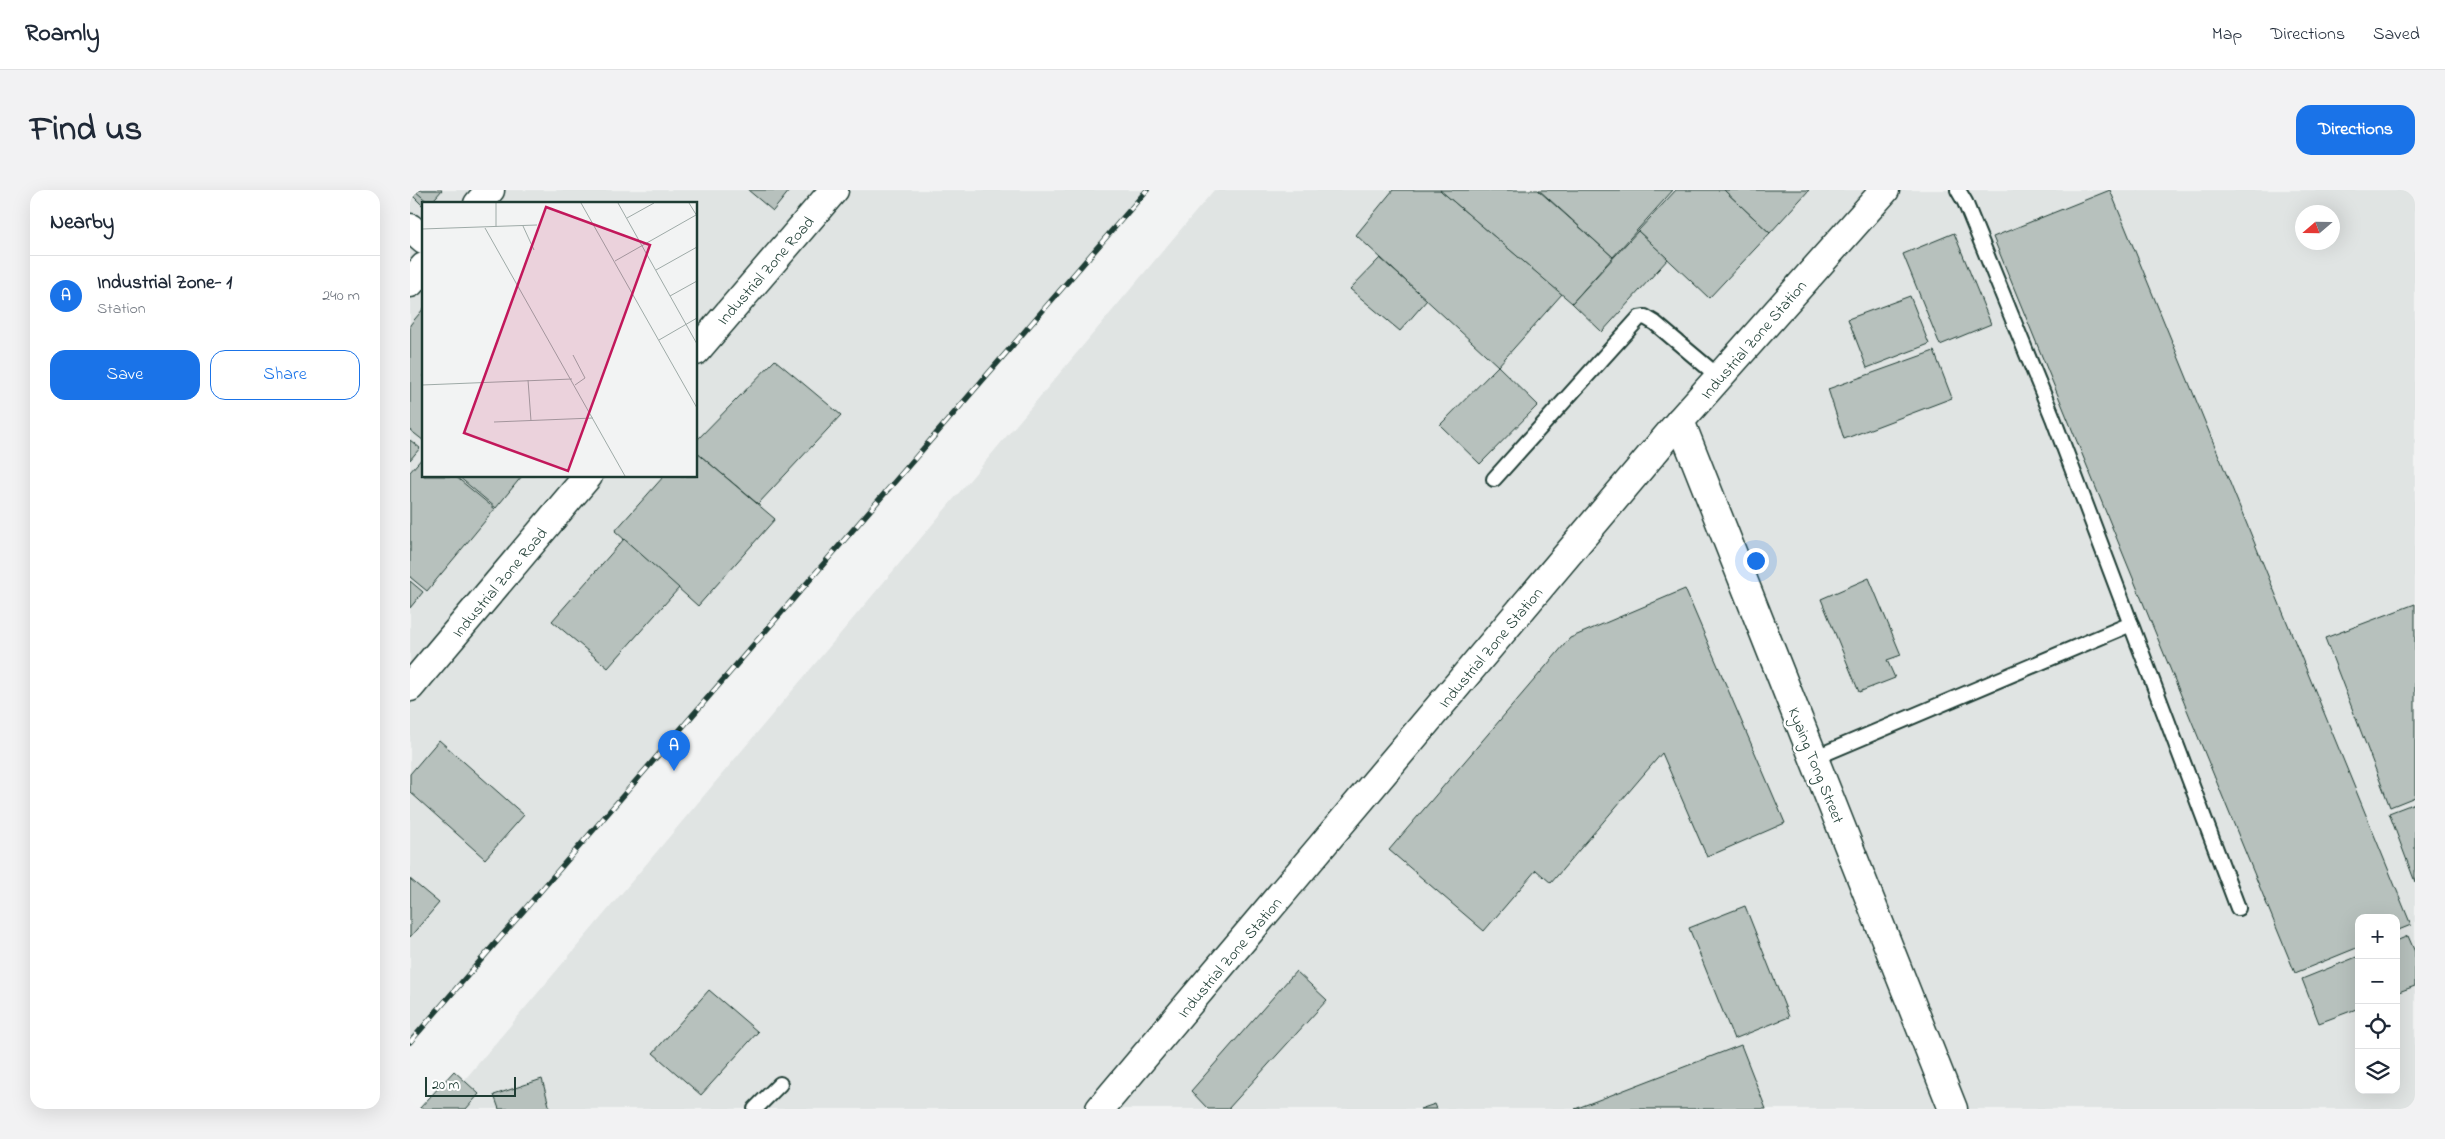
<!DOCTYPE html>
<meta charset="utf-8">
<style>
:root{--surface:#fff;--page:#f2f2f3;--text:#1f2937;--muted:#747a83;--line:#e0e1e3;--accent:#1a73e8}
body{margin:0;font-family:"Indie Flower",sans-serif;background:var(--page);color:var(--text)}
.controls{position:absolute;right:15px;bottom:15px;display:grid;overflow:hidden;border-radius:10px;box-shadow:0 5px 20px #0002}
.controls button{width:45px;height:45px;display:grid;place-items:center;padding:0;border:0;border-bottom:1px solid var(--line);background:var(--surface);color:var(--text);font:25px sans-serif}
.compass{position:absolute;left:1885px;top:15px;width:45px;height:45px;border-radius:50%;background:var(--surface);box-shadow:0 5px 20px #0002;rotate:250deg}
.scale{position:absolute;left:15px;bottom:12px;width:91px;box-sizing:border-box;padding-left:5px;border:2px solid #1f3d34;border-top:0;font-size:14px;line-height:18px;white-space:nowrap;color:#1f3d34;-webkit-text-stroke:4px #fff;paint-order:stroke}
.you{position:absolute;left:1345px;top:370px;width:18px;height:18px;margin:-12px;border:4px solid #fff;border-radius:50%;background:#1a73e8;box-shadow:0 0 0 8px #1a73e833}
.badge{display:grid;place-items:center;width:32px;height:32px;border-radius:50%;background:var(--accent);color:#fff;font-size:16px;font-weight:700}
.pin{position:absolute;translate:-50% -41px;filter:drop-shadow(0 1px 2px #0008)}
.pin::after{content:'';position:absolute;top:26px;width:18px;height:15px;background:inherit;clip-path:polygon(0 0,100% 0,50% 100%)}
.list{margin:0;padding:0;list-style:none}
h2{display:flex;justify-content:space-between;align-items:center;height:65px;margin:0;padding:0 20px;font-size:21px}
h2 small{font-size:16px;font-weight:400;color:var(--muted)}
.list li{display:grid;grid-template-columns:32px 1fr auto;gap:15px;align-items:center;box-sizing:border-box;height:80px;padding:0 20px;border-top:1px solid var(--line)}
.list b{display:block;font-size:19px;white-space:nowrap}
.list p{margin:0;font-size:16px;white-space:nowrap;color:var(--muted)}
.list em{font-size:16px;font-style:normal;color:var(--muted)}
.actions{display:flex;gap:10px;padding:15px 20px}
.actions a{flex:1;padding:11px 0;border:1px solid var(--accent);border-radius:15px;text-align:center;font-size:18px;color:var(--accent)}
.actions .main{background:var(--accent);color:#fff}
.icon{flex:none;width:28px;height:28px;fill:none;stroke:currentColor;stroke-width:2;stroke-linecap:round;stroke-linejoin:round}
.map{position:relative;flex:none;width:2005px;height:919px;overflow:hidden;border-radius:15px}
header{display:flex;align-items:center;gap:30px;box-sizing:border-box;height:70px;padding:0 25px;background:var(--surface);border-bottom:1px solid var(--line)}
header strong{font-size:24px}
nav{display:flex;gap:28px;margin-inline-start:auto;font-size:18px}
.intro{display:flex;align-items:center;justify-content:space-between;box-sizing:border-box;height:120px;padding:0 30px}
h1{margin:0;font-size:35px}
.button{padding:12px 22px;border-radius:15px;background:var(--accent);color:#fff;font-size:18px;font-weight:700}
main{display:flex;gap:30px;padding:0 30px}
aside{flex:1;background:var(--surface);border-radius:15px;box-shadow:0 5px 20px #0002}
.map>svg:first-child{display:block}
</style>
<header>
<strong>Roamly</strong>
<nav><a>Map</a><a>Directions</a><a>Saved</a></nav>
</header>
<div class="intro"><h1>Find us</h1><a class="button">Directions</a></div>
<main>
<aside>
<h2>Nearby<small></small></h2>
<ul class="list">
<li><span class="badge">A</span><div><b>Industrial Zone- 1</b><p>Station</p></div><em>240 m</em></li>
</ul>
<div class="actions"><a class="main">Save</a><a>Share</a></div>
</aside>
<div class="map">
<svg width="2005" height="919" viewBox="0 0 2005 919">
<rect width="100%" height="100%" fill="#f2f3f3"/>
<filter id="ink" filterUnits="userSpaceOnUse"><feTurbulence type="fractalNoise" baseFrequency=".02" numOctaves="2"/><feDisplacementMap in="SourceGraphic" scale="10" xChannelSelector="R" yChannelSelector="G"/><feConvolveMatrix kernelMatrix="1 2 1 2 8 2 1 2 1" color-interpolation-filters="sRGB"/></filter>
<g filter="url(#ink)">
<g fill="#e0e4e3" fill-rule="evenodd">
<path d="M0,0H735L0,854ZM14,14H286V286H14Z"/>
<path d="M804,0H2005V919H30ZM1892,22H1922V52H1892ZM1949,728H1986V900H1949Z"/>
</g>
<g fill="#b7c1bd" stroke="#1f3d34">
<path d="M0,0H26L12,15L0,3Z"/>
<path d="M4,0H32L20,14Z"/>
<path d="M338,0H380L363,21Z"/>
<path d="M983,0H1030L1152,104L1088,176L946,45Z"/>
<path d="M1030,0H1128L1203,67L1162,113Z"/>
<path d="M1129,0H1263L1203,67Z"/>
<path d="M1266,0H1314L1360,43L1299,108L1228,41Z"/>
<path d="M1314,0H1399L1360,43Z"/>
<path d="M1700,0L2001,735L1986,741V728H1949V757L1885,783L1583,47Z"/>
<path d="M1228,41L1258,69L1192,142L1162,113Z"/>
<path d="M1544,43L1581,134L1530,155L1493,64Z"/>
<path d="M970,68L1017,110L990,141L940,99Z"/>
<path d="M1500,106L1519,154L1457,178L1438,129Z"/>
<path d="M14,118V251L0,240V135Z"/>
<path d="M1524,161L1542,208L1434,249L1418,199Z"/>
<path d="M365,170L431,225L348,314L286,262V251Z"/>
<path d="M1088,176L1128,215L1070,274L1030,235Z"/>
<path d="M0,250L10,258L0,270Z"/>
<path d="M286,262L365,329L288,416L205,341L254,286H286Z"/>
<path d="M14,266V286H45L85,319L17,401L0,387V282Z"/>
<path d="M48,286H112L86,318Z"/>
<path d="M214,349L269,398L198,478L142,431Z"/>
<path d="M1459,388L1491,465L1477,470L1485,488L1449,502L1411,409Z"/>
<path d="M0,391L13,402L0,418Z"/>
<path d="M1275,399L1375,633L1297,667L1252,563L1141,693L1126,680L1074,741L979,660L1160,448Z"/>
<path d="M2005,414V607L1980,617L1915,448Z"/>
<path d="M29,550L114,625L75,669L0,602V584Z"/>
<path d="M2005,613V692L1979,623Z"/>
<path d="M0,689L29,713L0,747Z"/>
<path d="M1335,716L1379,827L1324,849L1279,738Z"/>
<path d="M1998,746L2005,762V796L1986,803V751Z"/>
<path d="M1949,766V818L1909,833L1892,789Z"/>
<path d="M886,781L917,810L818,919H798L781,901Z"/>
<path d="M299,800L348,842L291,905L243,863Z"/>
<path d="M1331,855L1356,919H1165Z"/>
<path d="M44,881L69,904L56,919H9Z"/>
<path d="M132,889L140,919H89L84,905Z"/>
<path d="M1025,914L1027,919H1010Z"/>
</g>
<g fill="none" stroke-linecap="round" stroke-linejoin="round">
<defs>
<g id="lane">
<path d="M1548,0L1555,12L1643,228L1828,718"/>
<path d="M1084,289L1229,128L1235,127L1245,133L1309,187"/>
<path d="M1404,568L1721,434"/>
<path d="M345,919L370,894"/>
</g>
<g id="street">
<path d="M68,14L80,0"/>
<path d="M0,38L14,50"/>
<path d="M0,93L14,77"/>
<path d="M1270,231L1543,919"/>
<path d="M690,919L1270,231L1475,0"/>
</g>
<g id="secondary">
<path d="M286,161L424,0"/>
<path d="M0,497L178,286"/>
</g>
</defs>
<use href="#lane" stroke="#1f3d34" stroke-width="18"/>
<use href="#street" stroke="#1f3d34" stroke-width="31"/>
<use href="#secondary" stroke="#1f3d34" stroke-width="31"/>
<use href="#lane" stroke="#fff" stroke-width="14"/>
<use href="#street" stroke="#fff" stroke-width="28"/>
<use href="#secondary" stroke="#fff" stroke-width="28"/>
<defs>
<path id="rail" d="M0,852L737,0"/>
</defs>
<use href="#rail" stroke="#1f3d34" stroke-width="5.5"/>
<use href="#rail" stroke="#fff" stroke-width="4" stroke-dasharray="11" stroke-linecap="butt"/>
</g>
</g>
<g text-anchor="middle" stroke-width="5" stroke-linejoin="round" paint-order="stroke">
<g font-size="16" fill="#1f3d34" stroke="#fff">
<text transform="translate(355 80) rotate(-49)" y="6">Industrial Zone Road</text>
<text transform="translate(1343 149) rotate(-49)" y="6">Industrial Zone Station</text>
<text transform="translate(89 392) rotate(-50)" y="6">Industrial Zone Road</text>
<text transform="translate(1080 457) rotate(-50)" y="6">Industrial Zone Station</text>
<text transform="translate(1407 575) rotate(68)" y="6">Kyaing Tong Street</text>
<text transform="translate(819 767) rotate(-50)" y="6">Industrial Zone Station</text>
</g>
</g>
<g transform="translate(12 12)">
<rect width="275" height="275" fill="#f2f3f3"/>
<path fill="none" stroke="#9eaaa7" stroke-width="1" d="M74,1V25M159,1L275,206M196,1L275,142M267,1L275,14M205,16L232,1M101,24L112,48M63,26L203,274M0,27L115,23M193,59L274,13M234,68L275,45M248,94L275,79M237,138L275,116M151,153L163,176L153,183M106,178L109,219M0,183L150,177M72,220L171,216"/>
<path fill="#c2185b" fill-opacity="0.15" stroke="#c2185b" stroke-width="2.5" d="M124,5L228,43L146,269L42,231Z"/>
<rect width="275" height="275" fill="none" stroke="#1f3d34" stroke-width="2.5"/>
</g>
</svg>
<div class="controls">
<button>+</button>
<button>−</button>
<button><svg class="icon" aria-label="locate" viewBox="0 0 24 24"><circle cx="12" cy="12" r="6"/><path d="M12 2v4M12 18v4M2 12h4M18 12h4"/></svg></button>
<button><svg class="icon" aria-label="layers" viewBox="0 0 24 24"><path d="M12 4l9 5-9 5-9-5zM3 14l9 5 9-5"/></svg></button>
</div>
<svg class="compass" viewBox="-18 -18 36 36"><path d="M0-13l5 13h-10z" fill="#e53935"/><path d="M0 13l5-13h-10z" fill="#747a83"/></svg>
<div class="scale">20 m</div>
<div class="you"></div>
<div class="pin badge" style="left:264px;top:581px">A</div>
</div>
</main>
